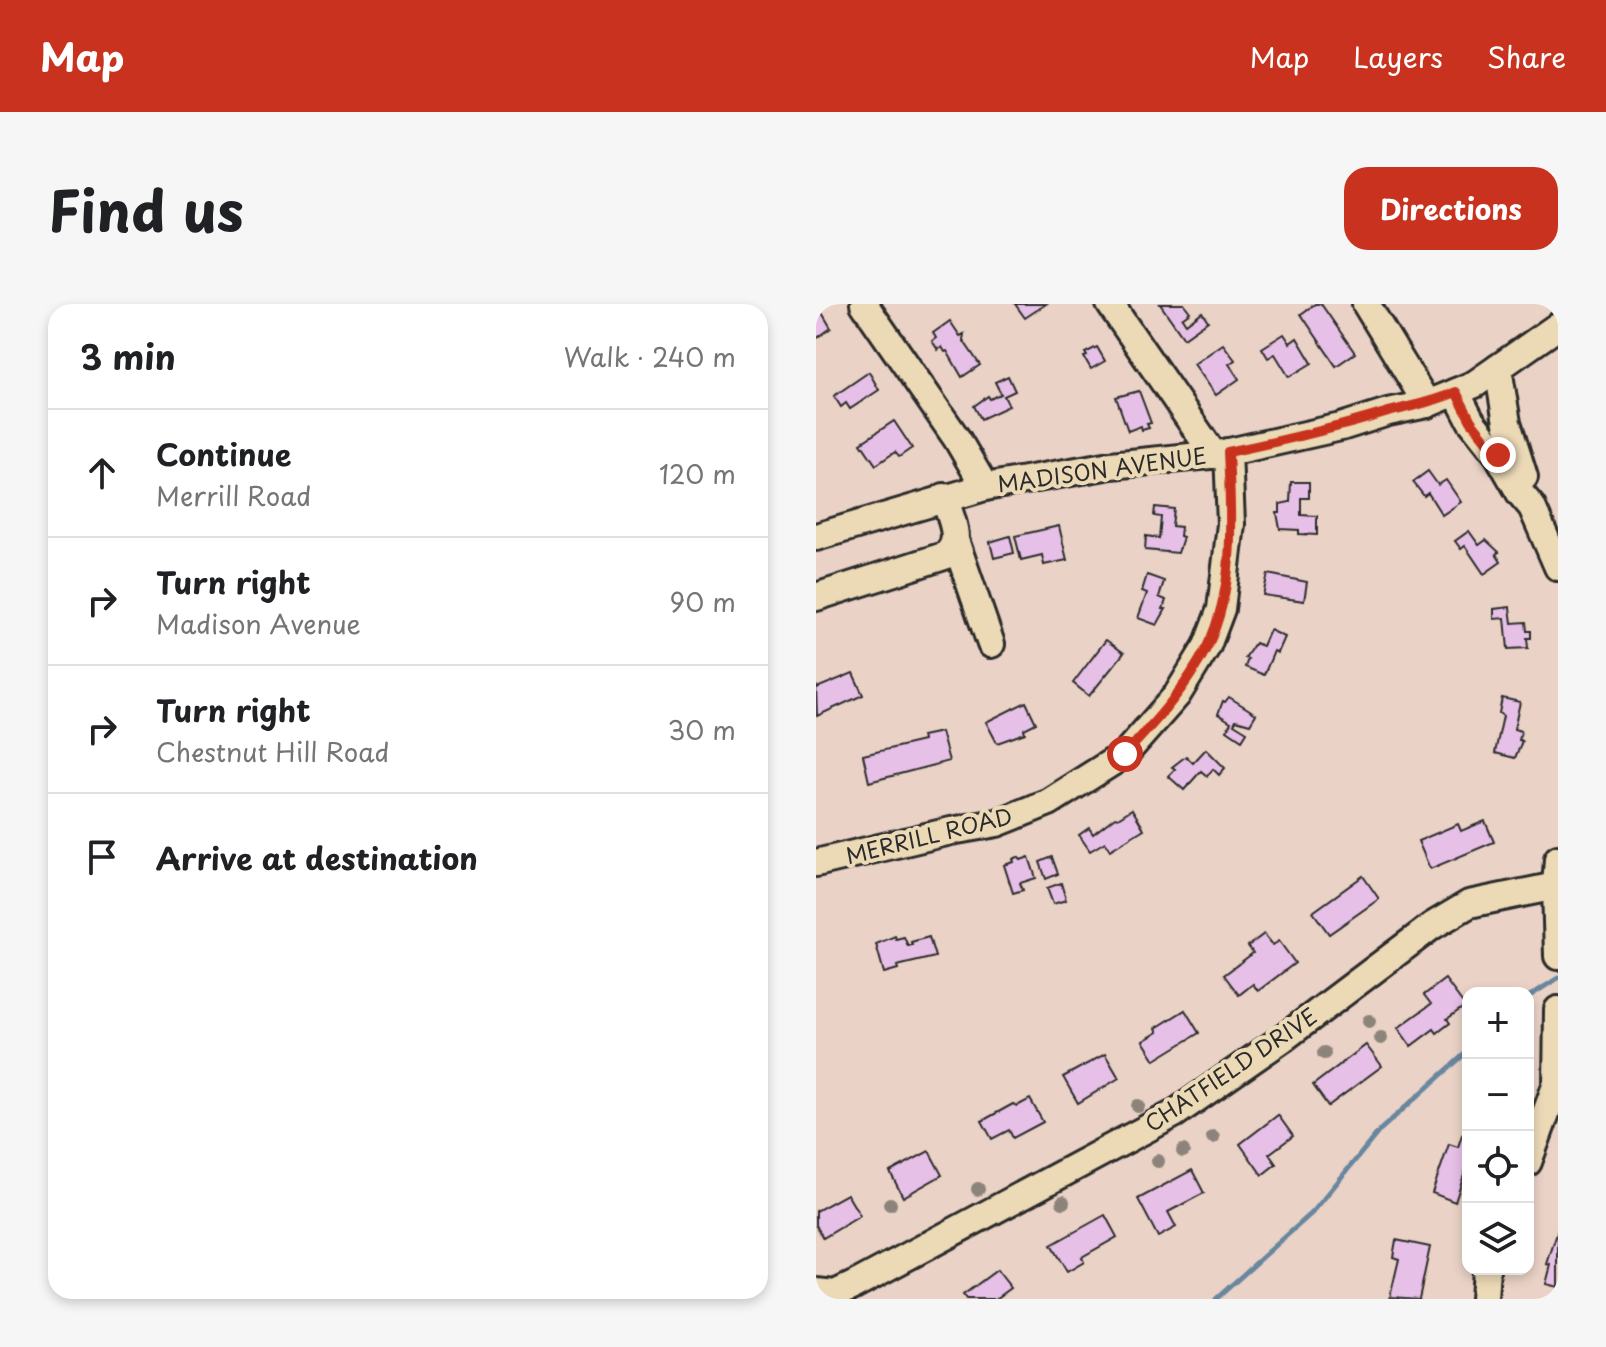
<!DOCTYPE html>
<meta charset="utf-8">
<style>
:root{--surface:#fff;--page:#f6f6f6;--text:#202124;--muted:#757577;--line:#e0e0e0;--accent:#c8321e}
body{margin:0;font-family:"Playpen Sans",sans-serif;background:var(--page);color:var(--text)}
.controls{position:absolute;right:24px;bottom:24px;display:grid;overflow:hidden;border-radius:16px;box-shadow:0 4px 12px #0003}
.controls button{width:72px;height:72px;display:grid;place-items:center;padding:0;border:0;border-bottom:2px solid var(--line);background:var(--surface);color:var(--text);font:40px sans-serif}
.stop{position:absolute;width:24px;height:24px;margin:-18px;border:6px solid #c8321e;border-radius:50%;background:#fff}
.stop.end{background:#c8321e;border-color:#fff;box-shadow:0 2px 8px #0008}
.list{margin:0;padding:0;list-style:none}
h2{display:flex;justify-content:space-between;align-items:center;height:104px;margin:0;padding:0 32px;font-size:34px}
h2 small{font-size:26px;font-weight:400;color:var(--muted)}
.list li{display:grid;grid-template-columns:52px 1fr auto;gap:24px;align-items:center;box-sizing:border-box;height:128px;padding:0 32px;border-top:2px solid var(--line)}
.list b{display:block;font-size:30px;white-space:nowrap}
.list p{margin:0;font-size:26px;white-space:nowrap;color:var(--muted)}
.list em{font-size:26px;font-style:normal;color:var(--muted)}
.icon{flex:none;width:44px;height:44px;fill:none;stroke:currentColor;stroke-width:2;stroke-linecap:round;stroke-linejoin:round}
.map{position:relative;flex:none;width:742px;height:995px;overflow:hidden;border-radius:24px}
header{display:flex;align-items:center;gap:48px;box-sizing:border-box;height:112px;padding:0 40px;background:var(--accent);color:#fff}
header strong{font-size:38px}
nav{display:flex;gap:44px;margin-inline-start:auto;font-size:28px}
.intro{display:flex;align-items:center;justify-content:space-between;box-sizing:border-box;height:192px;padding:0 48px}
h1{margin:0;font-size:56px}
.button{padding:20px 36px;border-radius:24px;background:var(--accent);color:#fff;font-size:28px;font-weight:700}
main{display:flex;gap:48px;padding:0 48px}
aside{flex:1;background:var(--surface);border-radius:24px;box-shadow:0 4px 12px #0003}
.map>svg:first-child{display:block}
</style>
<header>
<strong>Map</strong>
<nav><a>Map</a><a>Layers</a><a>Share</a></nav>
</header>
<div class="intro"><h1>Find us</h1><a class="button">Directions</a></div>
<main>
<aside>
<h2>3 min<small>Walk · 240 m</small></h2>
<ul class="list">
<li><svg class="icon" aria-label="ahead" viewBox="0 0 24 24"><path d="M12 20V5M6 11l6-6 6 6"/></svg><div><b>Continue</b><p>Merrill Road</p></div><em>120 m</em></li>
<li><svg class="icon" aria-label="right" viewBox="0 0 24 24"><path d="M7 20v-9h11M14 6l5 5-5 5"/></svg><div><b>Turn right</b><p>Madison Avenue</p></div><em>90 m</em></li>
<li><svg class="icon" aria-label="right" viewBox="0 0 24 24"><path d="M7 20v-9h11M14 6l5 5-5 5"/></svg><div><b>Turn right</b><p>Chestnut Hill Road</p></div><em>30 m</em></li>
<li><svg class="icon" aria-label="arrive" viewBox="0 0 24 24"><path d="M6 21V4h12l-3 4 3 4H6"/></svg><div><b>Arrive at destination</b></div></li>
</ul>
</aside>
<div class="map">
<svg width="742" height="995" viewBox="0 0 742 995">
<rect width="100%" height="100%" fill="#ead2c6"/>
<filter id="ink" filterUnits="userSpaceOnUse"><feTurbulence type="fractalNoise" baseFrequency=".0125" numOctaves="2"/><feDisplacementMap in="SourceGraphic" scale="16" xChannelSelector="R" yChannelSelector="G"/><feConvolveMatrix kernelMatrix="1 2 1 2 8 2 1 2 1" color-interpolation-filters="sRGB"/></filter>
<g filter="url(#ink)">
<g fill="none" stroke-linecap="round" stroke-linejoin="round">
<g stroke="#68879f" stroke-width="5">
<path d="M712,693L742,674"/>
<path d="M400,995L497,908L564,826L652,747"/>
</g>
</g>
<g fill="#e7c0e8" stroke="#2b2b2b" stroke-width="2">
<path d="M199,0H230L209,14Z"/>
<path d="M344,0H368L374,8L366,14L370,20L386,8L392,17L368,34Z"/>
<path d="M499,0H505L539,49L520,62L485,10Z"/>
<path d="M5,7L15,24L0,35V10Z"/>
<path d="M134,17L144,32L148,30L147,36L164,61L146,73L131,47L129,48L126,43L122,46L116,37L120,34L117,29Z"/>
<path d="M468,30L474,39L481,34L496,59L473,73L459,50L452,54L446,44Z"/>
<path d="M407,40L419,56L413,60L423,75L400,91L378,60Z"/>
<path d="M281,43L289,57L275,65L268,53L271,52L269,49Z"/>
<path d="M53,68L63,86L34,105L30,99L25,103L18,92Z"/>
<path d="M192,72L199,87L188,92L193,102L165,115L158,102L172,92L174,95L185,90L179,78Z"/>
<path d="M323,87L335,119L331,120L333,124L326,126L325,122L312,127L300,93Z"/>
<path d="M78,117L96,144L83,153L79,148L60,161L45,139Z"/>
<path d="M612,167L622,181L630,176L645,198L626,211L612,189L608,192L597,178Z"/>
<path d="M475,178H493V194H485V211L501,212V231L483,230V226L464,225L461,209H464V200L474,198Z"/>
<path d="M339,203L358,205L356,222L365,223L364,232L367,233L362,249L329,246L330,232L343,234L345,213L338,212Z"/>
<path d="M243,222L251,256L228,261L226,251L205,256L199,232Z"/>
<path d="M653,227L663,241L670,236L683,248L680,250L685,258L668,270L649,242L645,245L639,237Z"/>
<path d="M194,232L198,249L178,254L174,238Z"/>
<path d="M452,270L491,278L488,297L447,291Z"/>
<path d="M331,271L348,277L343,293L350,296L347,305H350L341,321L322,314L331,289L326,287Z"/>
<path d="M694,303L696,319L710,318L711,327H715V334H711L712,344L692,345L689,314L678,315V305Z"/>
<path d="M454,326L469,333L462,349L458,347L448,371L429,363L432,355L429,354L439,339L447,342Z"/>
<path d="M290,336L308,349L273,392L257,379Z"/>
<path d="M37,369L47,391L1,412L0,381L1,384Z"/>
<path d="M413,393L440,410L434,420L420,416L418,420L431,428L426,436L411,426L415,418L402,410L407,397L409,398Z"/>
<path d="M686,394L704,398L698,425L705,427L703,436L706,437L699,454L679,449L687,412L683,409Z"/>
<path d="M210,398L220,419L208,425L209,429L181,439L170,418Z"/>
<path d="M125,428L133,457L53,478L47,451L107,437L106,432Z"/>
<path d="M390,445L409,464L403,471L397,465L391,472L385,467L368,486L352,472L359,465L356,463L370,452L377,459Z"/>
<path d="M316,505L328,525L294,546L289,538L274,547L263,531L273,524L277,530L299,513L302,514Z"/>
<path d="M669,517L678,538L614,565L602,537L642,520L645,527Z"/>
<path d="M202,553L205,556L213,553L220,574L204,579L207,586L197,589L188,561L198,558L197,555Z"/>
<path d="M236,553L242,570L230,575L224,558Z"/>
<path d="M547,572L563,595L513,630L497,608Z"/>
<path d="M245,579L250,596L237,600L231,584Z"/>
<path d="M448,630L457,641L463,637L479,659L442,687L437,680L423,691L408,671L437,649L432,642Z"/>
<path d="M79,632L80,635L88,633L92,642L96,641L95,638L113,633L119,653L81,662L82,665L68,669L60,640Z"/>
<path d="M629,675L649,702L631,715L634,719L621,729L618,725L595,742L582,724L615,700L608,691Z"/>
<path d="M369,706L383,729L339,756L327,737L342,728L340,724Z"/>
<path d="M550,741L566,762L512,802L497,781Z"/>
<path d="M289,750L303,774L262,799L247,773Z"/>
<path d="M214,795L227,818L197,834L193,826L176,835L166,817L197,800L201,802Z"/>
<path d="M462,811L477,832L453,850L460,860L446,871L424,840Z"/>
<path d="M646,831L652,834V859L639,898L616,889L633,840L642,843Z"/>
<path d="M113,847L126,871L87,893L74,868Z"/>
<path d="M376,866L388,889L352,908L360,923L342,933L322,895Z"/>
<path d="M31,890L44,912L7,934L0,921V907Z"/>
<path d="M289,911L301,933L266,953L268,958L251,968L235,941Z"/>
<path d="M742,926V983L730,980L735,961L731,960Z"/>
<path d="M580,936L614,943L603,995L574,993L583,955L577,953Z"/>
<path d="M181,966L195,984L180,995H150L147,991Z"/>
</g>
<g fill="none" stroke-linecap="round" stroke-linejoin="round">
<defs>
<g id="minor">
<path d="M48,0L141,135L169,183"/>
<path d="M294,0L398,151"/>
<path d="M550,0L611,100"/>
<path d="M682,64L691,119L708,173"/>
<path d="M640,88L655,117L682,151L704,189L716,203L742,263"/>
<path d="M0,233L169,183L295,161L404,150L525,123L572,108L611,100L659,80L742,22"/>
<path d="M140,239L175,340"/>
<path d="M0,293L128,252C149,238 134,213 128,193"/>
<path d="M742,555L740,582L742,652"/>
<path d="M0,559L135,527L181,519L233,498L309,450L361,391L391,342L405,305L415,220L412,148"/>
<path d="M712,858L741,779L742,706"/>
<path d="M0,988L19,990L38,981L358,810L469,733L616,622L653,600L740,582"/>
<path d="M668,995L670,965"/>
</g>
</defs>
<use href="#minor" stroke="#2b2b2b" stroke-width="32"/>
<use href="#minor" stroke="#ecdab7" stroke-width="26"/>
</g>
<g fill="#8c847a">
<circle cx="553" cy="717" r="7"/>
<circle cx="565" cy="734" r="7"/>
<circle cx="508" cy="749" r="7"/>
<circle cx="322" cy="802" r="7"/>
<circle cx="397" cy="833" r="7"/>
<circle cx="367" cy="847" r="7"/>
<circle cx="342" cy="857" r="7"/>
<circle cx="162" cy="885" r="7"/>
<circle cx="247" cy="898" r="7"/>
<circle cx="74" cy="900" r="7"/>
</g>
</g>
<g fill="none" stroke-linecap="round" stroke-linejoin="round" filter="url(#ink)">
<path stroke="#c8321e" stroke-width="10" d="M309,450C340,417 370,384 391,343C420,284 415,212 412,148C465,137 517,125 569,109C594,102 615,99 640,88L655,117L682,151"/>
</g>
<g text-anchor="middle" stroke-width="8" stroke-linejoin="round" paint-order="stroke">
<g font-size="22" fill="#2b2b2b" stroke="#ecdab7">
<text transform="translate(286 166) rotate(-8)" y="8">MADISON AVENUE</text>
<text transform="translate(113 532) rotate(-14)" y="8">MERRILL ROAD</text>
<text transform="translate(415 766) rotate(-34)" y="8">CHATFIELD DRIVE</text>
</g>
</g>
</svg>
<div class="controls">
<button>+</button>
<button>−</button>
<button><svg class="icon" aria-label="locate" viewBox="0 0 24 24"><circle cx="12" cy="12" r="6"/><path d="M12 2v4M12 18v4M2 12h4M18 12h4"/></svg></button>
<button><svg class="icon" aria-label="layers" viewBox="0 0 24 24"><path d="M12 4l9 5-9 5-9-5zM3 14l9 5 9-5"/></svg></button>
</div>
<div class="stop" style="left:309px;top:450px"></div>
<div class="stop end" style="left:682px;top:151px"></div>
</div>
</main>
